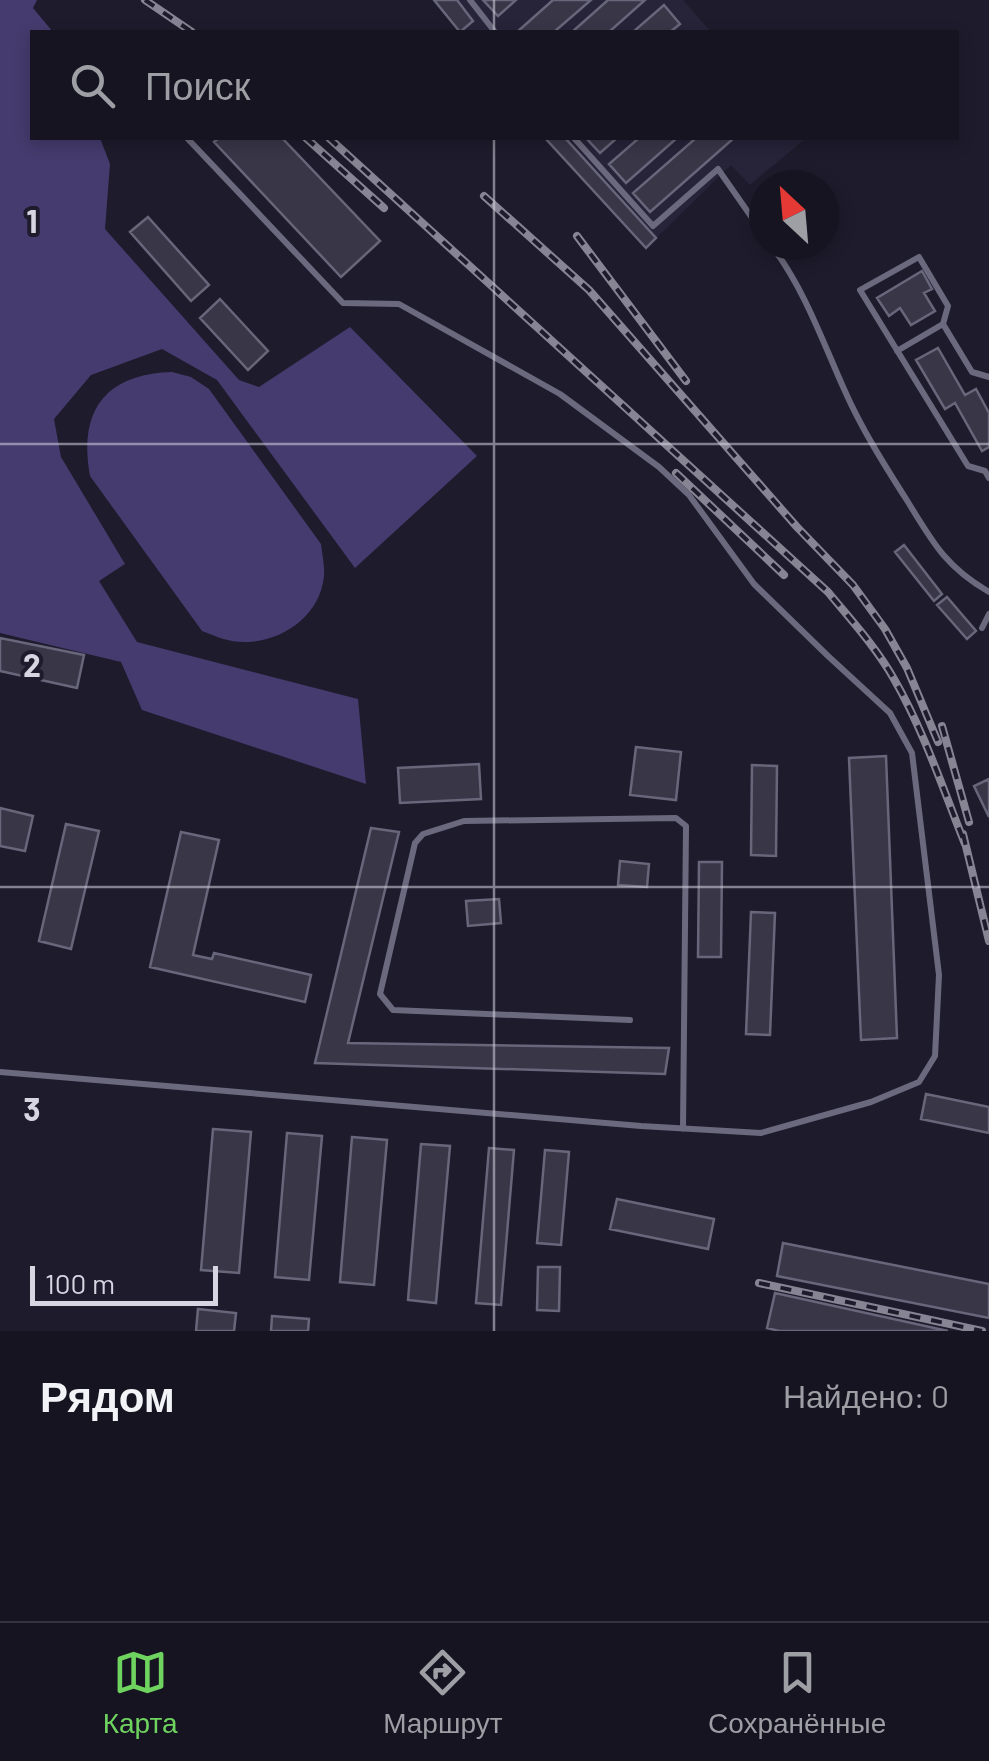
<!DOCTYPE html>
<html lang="ru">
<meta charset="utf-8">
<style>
:root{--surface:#161421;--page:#1f1d2a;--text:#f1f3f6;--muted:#9e9ea5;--line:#35333f;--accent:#6fd35f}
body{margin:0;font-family:Barlow,sans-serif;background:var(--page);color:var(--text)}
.compass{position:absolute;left:749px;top:170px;width:90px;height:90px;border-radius:50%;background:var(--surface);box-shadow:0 5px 15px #0003;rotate:334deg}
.scale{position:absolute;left:30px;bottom:25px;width:188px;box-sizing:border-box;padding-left:10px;border:5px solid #d7d5e1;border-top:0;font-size:28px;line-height:35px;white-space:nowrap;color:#d7d5e1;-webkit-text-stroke:8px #1e1b2c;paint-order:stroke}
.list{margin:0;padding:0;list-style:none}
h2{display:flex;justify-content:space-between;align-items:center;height:130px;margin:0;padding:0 40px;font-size:42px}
h2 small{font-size:32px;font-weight:400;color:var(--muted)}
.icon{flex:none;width:55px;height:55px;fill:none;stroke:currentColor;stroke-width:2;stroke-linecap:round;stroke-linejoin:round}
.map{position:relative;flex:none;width:989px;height:1331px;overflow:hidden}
.search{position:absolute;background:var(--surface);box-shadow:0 5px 15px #0003;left:30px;right:30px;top:30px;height:110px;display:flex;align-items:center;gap:25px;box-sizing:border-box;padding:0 35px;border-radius:0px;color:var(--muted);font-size:38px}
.sheet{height:290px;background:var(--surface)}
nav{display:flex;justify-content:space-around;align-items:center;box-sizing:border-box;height:140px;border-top:2px solid var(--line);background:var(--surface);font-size:28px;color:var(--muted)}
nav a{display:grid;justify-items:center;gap:5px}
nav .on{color:var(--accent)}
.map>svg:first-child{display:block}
</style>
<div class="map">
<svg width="989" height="1331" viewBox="0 0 989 1331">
<rect width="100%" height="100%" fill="#1e1b2c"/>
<path fill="#272339" d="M434 0H683L711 32H460Z
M545 138H806L750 185 731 165 646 248Z"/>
<path fill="#453b6e" d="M0 0H37L33 8 53 32H32V138H100L110 164 105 229 239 380 259 387 350 327 477 456 355 568 217 380 162 349 91 375 54 419 61 457 125 564 99 581 137 642 358 699 366 784 142 710 121 662 0 633Z
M172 372 191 377 209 389 321 544C322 554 325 566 324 576 320 615 285 640 248 642 231 643 217 637 202 631L90 476C78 411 105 374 172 372Z"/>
<path fill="#393648" stroke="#68667a" stroke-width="2.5" d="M434 0H457L473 21 460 32Z
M483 0H516L498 16Z
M553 0H591L554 32H517Z
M608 0H645L609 32H572Z
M664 5 680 24 670 32H633Z
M219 138H282L380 241 341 277 214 142Z
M545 138H565L656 238 646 248Z
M586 138H617L600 153Z
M639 138H677L626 183 609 164Z
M696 138H734L650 212 633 193Z
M148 217 209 285 191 301 130 232Z
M922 271 932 289 924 293 935 311 911 325 900 308 889 316 877 298Z
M220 299 268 351 248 370 200 318Z
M938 348 965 395 976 389 989 413V447L982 451 955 403 945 409 916 360Z
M904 545 942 594 934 601 895 552Z
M947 597 976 631 967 639 937 605Z
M0 638 84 655 77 688 0 671Z
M636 747 681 752 676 800 630 795Z
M886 756 897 1038 861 1040 849 758Z
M479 764 481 799 400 803 398 768Z
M752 765 777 766 776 856 751 855Z
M989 779V817L974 786Z
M0 808 33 816 25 851 0 846Z
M66 824 99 831 71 949 39 941Z
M371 828 399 832 348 1043 669 1048 665 1074 315 1063Z
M181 832 219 840 193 955 212 959 214 953 311 975 305 1002 150 967Z
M620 861 649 864 647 887 618 885Z
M699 862H722L721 957H698Z
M499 899 501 923 468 926 466 901Z
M751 912 775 913 770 1035 746 1034Z
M926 1094 989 1107V1133L921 1119Z
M213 1129 251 1132 239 1273 201 1270Z
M287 1133 322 1136 309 1280 275 1277Z
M352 1137 387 1140 374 1285 340 1282Z
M421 1144 450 1146 436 1303 408 1300Z
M489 1148 514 1150 501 1305 476 1303Z
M545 1150 569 1152 561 1245 537 1243Z
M617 1199 714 1219 708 1249 610 1229Z
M783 1243 989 1284V1318L777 1276Z
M538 1267H560L559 1311 537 1310Z
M775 1293 948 1331H779L767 1328Z
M198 1309 236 1313 234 1331H196Z
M272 1316 309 1319 308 1331H271Z"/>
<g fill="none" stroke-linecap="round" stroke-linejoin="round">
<path stroke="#6b697d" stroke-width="6" d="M470 0 495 32
M574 138 653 226 718 169 764 235
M771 245C804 288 822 340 844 389 861 428 885 466 908 502 933 543 946 567 989 592
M897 351 943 324
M989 377 972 372 943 324 948 306 919 257 860 290 968 466 985 471 989 478
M982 628 989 614
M630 1020 393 1010 380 994 415 843 423 834 464 821 676 818 686 826 683 1129
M0 1072 641 1126 761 1133 871 1102 919 1082 935 1056 939 975 912 753 890 713 828 656 754 584 689 495 659 467 560 394 399 304 343 303 187 138"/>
<defs>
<path id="rail" d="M145 0 192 32
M306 138 384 208
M329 138 828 592C851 620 876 647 894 679 924 731 943 789 965 844
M484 196 589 290 797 527 853 585 885 629 907 668 938 742
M577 236 686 381
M676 473 784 575
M942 726 969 822
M963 834 989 941
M759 1283 982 1331"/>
</defs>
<use href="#rail" stroke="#878593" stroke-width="8"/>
<use href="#rail" stroke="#1e1b2c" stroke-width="4" stroke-dasharray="11" stroke-linecap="butt"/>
</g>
<path fill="none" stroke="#d7d5e1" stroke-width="2.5" stroke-opacity="0.55" d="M494 0V32M494 138V1331M0 444H989M0 887H989"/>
<g font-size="32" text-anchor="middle" font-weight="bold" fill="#d7d5e1" stroke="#1e1b2c" stroke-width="8" stroke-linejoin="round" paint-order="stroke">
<text x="32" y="233">1</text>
<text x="32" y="677">2</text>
<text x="32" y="1121">3</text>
</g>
</svg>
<svg class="compass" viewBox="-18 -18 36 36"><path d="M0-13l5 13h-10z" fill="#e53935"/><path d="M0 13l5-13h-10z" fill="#9e9ea5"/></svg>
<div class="scale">100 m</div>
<div class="search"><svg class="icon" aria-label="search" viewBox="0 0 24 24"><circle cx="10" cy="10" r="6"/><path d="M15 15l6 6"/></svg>Поиск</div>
</div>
<section class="sheet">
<h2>Рядом<small>Найдено: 0</small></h2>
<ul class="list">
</ul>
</section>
<nav>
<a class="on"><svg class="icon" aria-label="map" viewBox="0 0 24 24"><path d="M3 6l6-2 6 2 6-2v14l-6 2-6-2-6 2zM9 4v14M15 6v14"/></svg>Карта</a>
<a><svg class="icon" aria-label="directions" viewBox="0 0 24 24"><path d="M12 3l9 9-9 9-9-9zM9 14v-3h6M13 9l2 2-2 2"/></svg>Маршрут</a>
<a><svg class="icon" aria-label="saved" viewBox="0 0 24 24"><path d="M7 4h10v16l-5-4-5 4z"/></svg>Сохранённые</a>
</nav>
